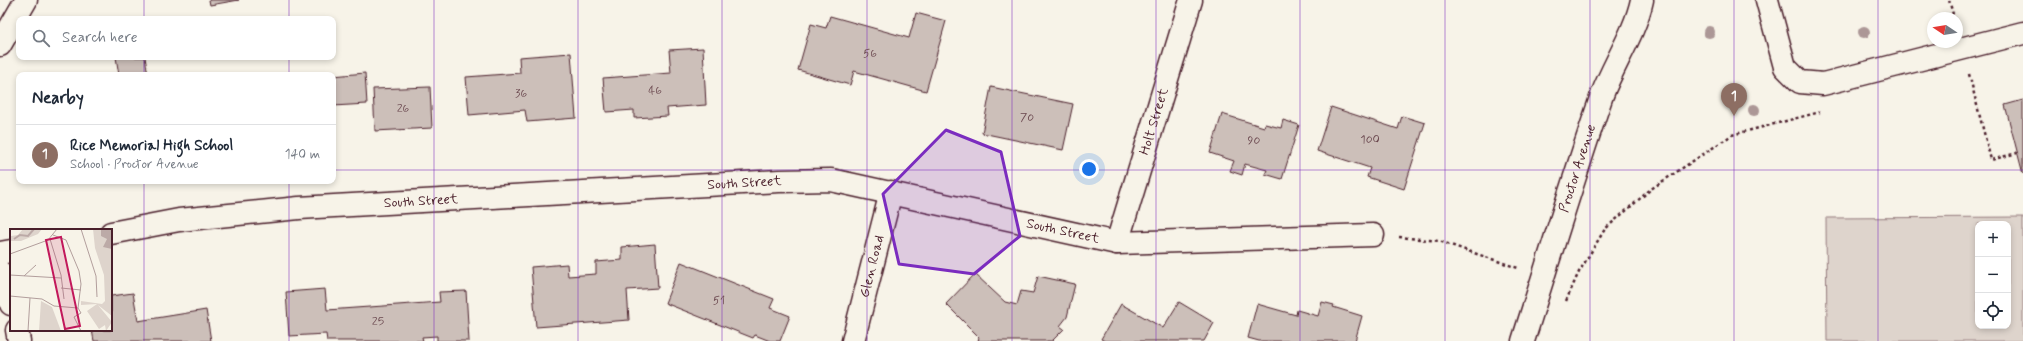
<!DOCTYPE html>
<meta charset="utf-8">
<style>
:root{--surface:#fff;--page:#f6f6f7;--text:#1f2937;--muted:#747a83;--line:#e0e1e3;--accent:#db2777}
body{margin:0;font-family:Mynerve,sans-serif;background:var(--page);color:var(--text)}
.controls{position:absolute;right:12px;bottom:12px;display:grid;overflow:hidden;border-radius:8px;box-shadow:0 2px 6px #0003}
.controls button{width:36px;height:36px;display:grid;place-items:center;padding:0;border:0;border-bottom:1px solid var(--line);background:var(--surface);color:var(--text);font:20px sans-serif}
.compass{position:absolute;left:1927px;top:12px;width:36px;height:36px;border-radius:50%;background:var(--surface);box-shadow:0 2px 6px #0003;rotate:282deg}
.you{position:absolute;left:1089px;top:169px;width:14px;height:14px;margin:-10px;border:3px solid #fff;border-radius:50%;background:#1a73e8;box-shadow:0 0 0 6px #1a73e833}
.badge{display:grid;place-items:center;width:26px;height:26px;border-radius:50%;background:var(--accent);color:#fff;font-size:13px;font-weight:700}
.pin{position:absolute;translate:-50% -33px;filter:drop-shadow(0 1px 2px #0008)}
.pin::after{content:'';position:absolute;top:21px;width:14px;height:12px;background:inherit;clip-path:polygon(0 0,100% 0,50% 100%)}
.list{margin:0;padding:0;list-style:none}
h2{display:flex;justify-content:space-between;align-items:center;height:52px;margin:0;padding:0 16px;font-size:17px}
h2 small{font-size:13px;font-weight:400;color:var(--muted)}
.list li{display:grid;grid-template-columns:26px 1fr auto;gap:12px;align-items:center;box-sizing:border-box;height:60px;padding:0 16px;border-top:1px solid var(--line)}
.list b{display:block;font-size:15px;white-space:nowrap}
.list p{margin:0;font-size:13px;white-space:nowrap;color:var(--muted)}
.list em{font-size:13px;font-style:normal;color:var(--muted)}
.icon{flex:none;width:22px;height:22px;fill:none;stroke:currentColor;stroke-width:2;stroke-linecap:round;stroke-linejoin:round}
.map{position:relative;flex:none;width:2023px;height:341px;overflow:hidden}
.search{position:absolute;background:var(--surface);box-shadow:0 2px 6px #0003;left:16px;top:16px;width:320px;height:44px;display:flex;align-items:center;gap:10px;box-sizing:border-box;padding:0 14px;border-radius:8px;color:var(--muted);font-size:15px}
.panel{position:absolute;background:var(--surface);box-shadow:0 2px 6px #0003;left:16px;top:72px;width:320px;height:112px;border-radius:8px}
.map>svg:first-child{display:block}
</style>
<div class="map">
<svg width="2023" height="341" viewBox="0 0 2023 341">
<rect width="100%" height="100%" fill="#f7f3e8"/>
<filter id="ink" filterUnits="userSpaceOnUse"><feTurbulence type="fractalNoise" baseFrequency=".025" numOctaves="2"/><feDisplacementMap in="SourceGraphic" scale="8" xChannelSelector="R" yChannelSelector="G"/><feConvolveMatrix kernelMatrix="1 2 1 2 8 2 1 2 1" color-interpolation-filters="sRGB"/></filter>
<g filter="url(#ink)">
<path fill="#ded4cc" stroke="#947a7c" fill-rule="evenodd" d="M2023 217V341H1827L1826 218ZM1978 224H2008V326H1978Z"/>
<path fill="#ccbfb9" stroke="#4a1f2b" d="M209 0H239L210 5Z
M916 13 946 21 926 91 854 71 850 85 798 70 811 24 826 28 830 16 909 38Z
M703 48 706 105 667 108 668 116 634 118V110L606 112 603 78 671 73 669 50Z
M571 53 576 118 527 122 525 110 469 115 466 77 520 73 519 57Z
M116 57H145L148 75H119Z
M365 73 367 104 333 106V76Z
M430 87 432 128 375 131 373 89Z
M991 87 1073 104 1063 150 982 133Z
M2023 100V174L2005 105Z
M1331 107 1398 129 1402 116 1425 123 1404 189 1367 177 1370 168 1317 151Z
M1222 114 1264 127 1265 124 1281 128 1283 120 1299 125 1282 179 1265 174 1267 170 1245 164 1242 175 1230 171 1234 161 1210 153Z
M655 244 658 288 627 290 629 320 536 327 531 267 567 264 568 276 596 274V262L622 260V247Z
M681 262 774 299 770 308 790 316 780 341H770L755 335 753 338 665 303Z
M975 274 1005 302 1017 305 1021 291 1033 293 1038 276 1075 284 1067 317 1060 326 1064 329 1052 341H978L979 337 946 304Z
M325 289 327 310 440 302 439 292 466 291 469 341H437V336L422 337 423 341H327L326 334 289 336 286 292Z
M133 293 138 321 206 310 211 341H94L92 330H111V296Z
M1179 302 1214 323 1204 341H1105L1101 339 1121 304 1163 328Z
M1322 302 1334 305 1333 307 1362 316 1355 341H1259L1248 338 1257 304 1296 315 1297 310 1318 316Z"/>
<g fill="none" stroke-linecap="round" stroke-linejoin="round">
<defs>
<g id="minor">
<path d="M1767 0 1785 67 1800 82 1823 84 2023 33"/>
<path d="M0 45 26 0"/>
<path id="s1" d="M111 233 179 220 299 208 779 181 831 180 1117 243 1373 235"/>
<path id="s2" d="M1117 243 1191 0"/>
<path d="M0 253 11 251"/>
<path d="M0 272 11 304"/>
<path d="M17 330 19 341"/>
<path id="s3" d="M853 341 891 192"/>
<path id="s4" d="M1523 341C1549 259 1574 176 1602 95 1614 63 1635 33 1642 0"/>
</g>
</defs>
<use href="#minor" stroke="#4a1f2b" stroke-width="25"/>
<path stroke="#4a1f2b" stroke-width="2.5" stroke-dasharray="3 3" stroke-linecap="butt" d="M1949 0 1954 18
M1969 74 1991 160 2017 153
M1399 237 1439 241 1518 268
M1566 301 1579 272 1605 229 1651 189 1732 135 1820 112"/>
<use href="#minor" stroke="#f7f3e8" stroke-width="22"/>
</g>
<g fill="#ac9796">
<circle cx="1709" cy="32" r="6"/>
<circle cx="1864" cy="32" r="6"/>
<circle cx="1754" cy="110" r="6"/>
</g>
</g>
<path fill="#7b2cbf" fill-opacity="0.2" stroke="#7b2cbf" stroke-width="3" stroke-linejoin="round" d="M946 130 1001 152 1020 236 974 274 899 264 883 194Z"/>
<path fill="none" stroke="#7b2cbf" stroke-width="1" stroke-opacity="0.55" d="M144 0V19M289 0V19M434 0V341M578 0V341M722 0V341M867 0V341M1012 0V341M1156 0V341M1300 0V341M1445 0V341M1590 0V341M1734 0V341M1878 0V341M144 57V75M289 57V75M0 170H19M333 170H2023M144 181V341M289 181V341"/>
<g text-anchor="middle" dominant-baseline="central" stroke-width="3" stroke-linejoin="round" paint-order="stroke">
<g font-size="12" fill="#6a474e">
<text x="870" y="54">56</text>
<text x="655" y="91">46</text>
<text x="521" y="94">36</text>
<text x="403" y="109">26</text>
<text x="1027" y="118">70</text>
<text x="1370" y="140">100</text>
<text x="1254" y="141">90</text>
<text x="719" y="301">51</text>
<text x="378" y="322">25</text>
</g>
<g font-size="14" fill="#4a1f2b" stroke="#f7f3e8">
<text stroke="none"><textPath href="#s2" startOffset="127">Holt Street</textPath></text>
<text stroke="none"><textPath href="#s4" startOffset="181">Proctor Avenue</textPath></text>
<text stroke="none"><textPath href="#s1" startOffset="636">South Street</textPath></text>
<text stroke="none"><textPath href="#s1" startOffset="312">South Street</textPath></text>
<text stroke="none"><textPath href="#s1" startOffset="960">South Street</textPath></text>
<text stroke="none"><textPath href="#s3" startOffset="77">Glen Road</textPath></text>
</g>
</g>
<g transform="translate(10 229)">
<rect width="102" height="102" fill="#f7f3e8"/>
<path d="M13 0H32L28 5 11 12H0L1 7 8 6ZM83 0H102V87L88 76 102 93 96 102 95 96 89 100 77 82 87 75 71 76V72L92 75 95 72 94 46 85 19ZM31 72 42 78 51 102H29Z" fill="#ded4cc"/>
<path d="M91 0H102V20L93 18 97 10 91 7Z" fill="#bcaaa7"/>
<path fill="none" stroke="#bcaaa7" stroke-width="2" d="M4 10 10 6 18 7 24 0"/>
<path fill="none" stroke="#b29e9c" stroke-width="1" d="M71 0 86 47 87 68M43 6 56 11 69 42 71 55 68 79M40 10 51 46 54 70M0 25 38 11 47 0M0 46 51 49M14 47 26 36M51 59 71 61M0 67 32 70 44 77 68 79M68 79 71 84 64 88 71 102M18 102 20 69"/>
<path fill="#c2185b" fill-opacity="0.15" stroke="#c2185b" stroke-width="2" d="M51 8 70 97 55 100 36 11Z"/>
<rect width="102" height="102" fill="none" stroke="#4a1f2b" stroke-width="2"/>
</g>
</svg>
<div class="controls">
<button>+</button>
<button>−</button>
<button><svg class="icon" aria-label="locate" viewBox="0 0 24 24"><circle cx="12" cy="12" r="6"/><path d="M12 2v4M12 18v4M2 12h4M18 12h4"/></svg></button>
</div>
<svg class="compass" viewBox="-18 -18 36 36"><path d="M0-13l5 13h-10z" fill="#e53935"/><path d="M0 13l5-13h-10z" fill="#747a83"/></svg>
<div class="you"></div>
<div class="pin badge" style="left:1734px;top:116px;background:#8d6e63">1</div>
<div class="search"><svg class="icon" aria-label="search" viewBox="0 0 24 24"><circle cx="10" cy="10" r="6"/><path d="M15 15l6 6"/></svg>Search here</div>
<section class="panel">
<h2>Nearby<small></small></h2>
<ul class="list">
<li><span class="badge" style="background:#8d6e63">1</span><div><b>Rice Memorial High School</b><p>School · Proctor Avenue</p></div><em>140 m</em></li>
</ul>
</section>
</div>
